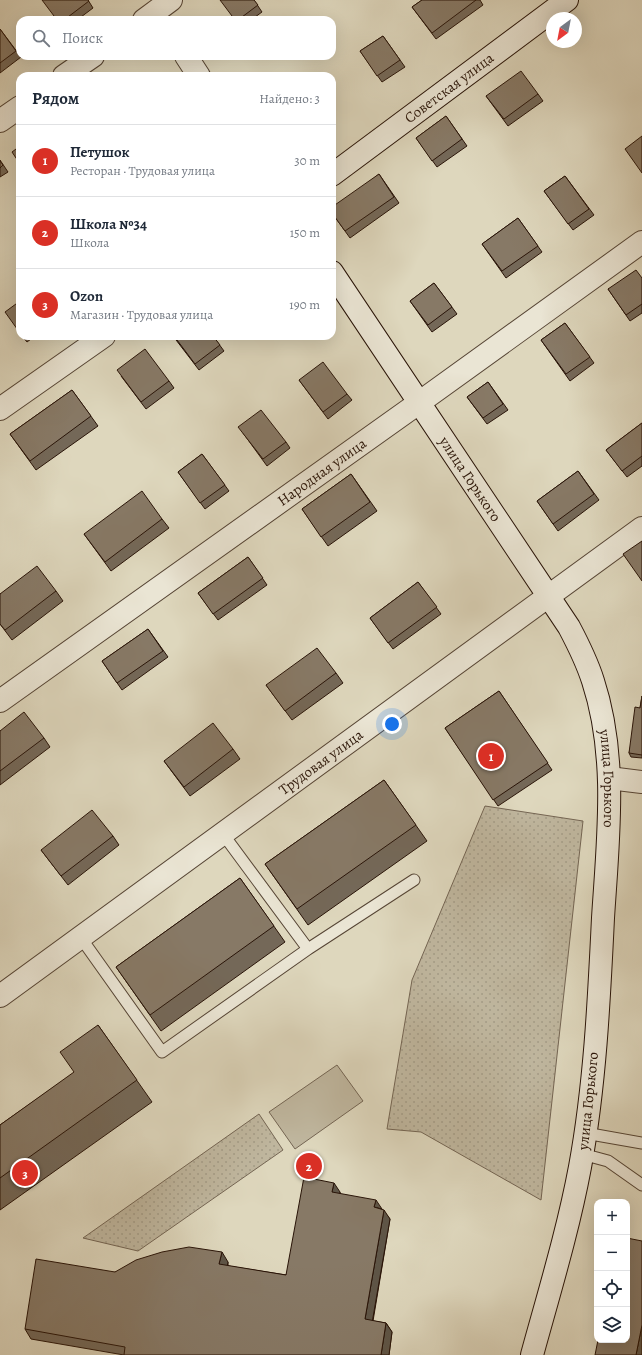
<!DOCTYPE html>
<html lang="ru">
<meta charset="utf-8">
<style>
:root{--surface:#fff;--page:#f2f2f3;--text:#1f2937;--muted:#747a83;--line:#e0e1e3;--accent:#d93025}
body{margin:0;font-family:Alegreya,serif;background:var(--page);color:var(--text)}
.controls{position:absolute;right:12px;bottom:12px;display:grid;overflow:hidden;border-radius:8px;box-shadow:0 4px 16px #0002}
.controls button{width:36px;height:36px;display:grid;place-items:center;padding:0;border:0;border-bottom:1px solid var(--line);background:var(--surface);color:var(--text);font:20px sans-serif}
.compass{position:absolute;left:546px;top:12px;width:36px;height:36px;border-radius:50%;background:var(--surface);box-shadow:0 4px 16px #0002;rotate:212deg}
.you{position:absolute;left:392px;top:724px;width:14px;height:14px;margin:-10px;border:3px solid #fff;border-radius:50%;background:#1a73e8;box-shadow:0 0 0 6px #1a73e833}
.badge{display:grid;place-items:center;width:26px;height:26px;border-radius:50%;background:var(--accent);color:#fff;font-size:13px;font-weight:700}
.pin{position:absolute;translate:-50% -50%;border:2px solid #fff;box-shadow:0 1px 4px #0006}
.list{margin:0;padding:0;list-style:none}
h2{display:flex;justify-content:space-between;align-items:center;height:52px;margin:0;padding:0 16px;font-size:17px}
h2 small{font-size:13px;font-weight:400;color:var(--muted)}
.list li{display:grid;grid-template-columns:26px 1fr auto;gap:12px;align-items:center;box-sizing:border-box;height:72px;padding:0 16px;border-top:1px solid var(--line)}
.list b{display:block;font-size:15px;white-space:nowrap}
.list p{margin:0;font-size:13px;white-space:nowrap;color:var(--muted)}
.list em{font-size:13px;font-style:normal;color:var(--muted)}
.icon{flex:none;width:22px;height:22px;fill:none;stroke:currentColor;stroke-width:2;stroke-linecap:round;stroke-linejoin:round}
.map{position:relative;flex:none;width:642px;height:1355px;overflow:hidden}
.search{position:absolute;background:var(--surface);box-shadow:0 4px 16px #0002;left:16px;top:16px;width:320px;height:44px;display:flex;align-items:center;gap:10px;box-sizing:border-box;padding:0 14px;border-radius:12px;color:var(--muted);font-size:15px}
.panel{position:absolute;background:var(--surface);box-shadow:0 4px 16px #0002;left:16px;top:72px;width:320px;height:268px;border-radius:12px}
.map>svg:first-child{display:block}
</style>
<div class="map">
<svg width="642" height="1355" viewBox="0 0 642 1355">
<defs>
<pattern id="grass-dots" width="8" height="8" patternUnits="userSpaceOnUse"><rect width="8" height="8" fill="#bfb69e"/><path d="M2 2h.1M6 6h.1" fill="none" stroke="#a49c87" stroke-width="1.8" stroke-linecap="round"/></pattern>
</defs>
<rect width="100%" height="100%" fill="#ded7bd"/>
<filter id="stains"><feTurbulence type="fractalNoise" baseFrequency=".005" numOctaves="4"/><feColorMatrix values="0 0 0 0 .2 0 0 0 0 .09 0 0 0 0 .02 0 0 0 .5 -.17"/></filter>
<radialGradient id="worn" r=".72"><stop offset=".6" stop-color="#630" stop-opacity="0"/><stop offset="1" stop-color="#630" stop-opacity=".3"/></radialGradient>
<path fill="url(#grass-dots)" stroke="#746553" d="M485 806 583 821 541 1200 421 1132 387 1129 412 980Z
M259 1114 283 1150 138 1251 83 1238Z"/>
<path fill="#bfb69e" stroke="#746553" d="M337 1065 363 1101 295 1149 269 1112Z"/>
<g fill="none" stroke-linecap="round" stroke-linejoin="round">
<defs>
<path id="lane" d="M81 938 162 1052 308 949 223 834
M308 949 414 880
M585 1133 642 1143
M582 1154 608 1161 642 1185"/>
<g id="street">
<path d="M144 20 171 0"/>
<path d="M186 56 199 76"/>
<path d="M64 76 93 56"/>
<path d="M0 121 20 107"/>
<path d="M0 409 104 336"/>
<path id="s1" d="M0 701 420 402 642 242"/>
<path d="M609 778 642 782"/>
<path id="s2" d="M0 996 642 528"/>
</g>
<g id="secondary">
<path id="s3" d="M332 175 567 0"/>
<path id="s4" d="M332 272 569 627C578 644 587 662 593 681 618 757 608 839 603 918 599 1001 595 1085 580 1167 568 1231 549 1293 532 1355"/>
</g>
</defs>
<use href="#lane" stroke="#564535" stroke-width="13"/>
<use href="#street" stroke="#564535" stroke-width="24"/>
<use href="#secondary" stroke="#291408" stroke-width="24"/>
<use href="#lane" stroke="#eae5d4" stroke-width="11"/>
<use href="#street" stroke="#eae5d4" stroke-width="22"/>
<use href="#secondary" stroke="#eae5d4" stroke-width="22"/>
</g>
<path fill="#746858" stroke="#291408" d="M88 0 93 8 77 20H56Z
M254 0 262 12 251 20H235Z
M422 0H480L483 5 436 39 412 7Z
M0 29 21 57 0 73Z
M383 36 405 67 382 82 360 51Z
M538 94 543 101 508 126 486 96Z
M446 116 467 146 437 167 416 138Z
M0 160 8 172 0 177Z
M379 174 399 203 350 238 332 213Z
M565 176 594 215 573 230 544 191Z
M518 218 542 252 506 278 482 244Z
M642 278V313L630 321 608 289Z
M434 283 457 314 432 332 410 301Z
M565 323 594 363 570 381 541 340Z
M22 336H35L27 342Z
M173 336H213L224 351 199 370Z
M121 376 169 381 174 388 146 409Z
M299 380 347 394 352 400 328 419Z
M488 382 508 410 487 424 467 397Z
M72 390 98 426 36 470 10 434Z
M642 423V466L627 477 606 450Z
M243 433 286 442 290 448 267 466Z
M202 454 229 491 205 509 178 472Z
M578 471 599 500 558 531 537 501Z
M351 474 377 511 328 546 302 509Z
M162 519 169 528 111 571 84 534Z
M248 557 267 585 218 620 198 593Z
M418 582 441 614 393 649 370 618Z
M56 591 63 601 12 640 0 624V594Z
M148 629 168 657 122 690 102 661Z
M336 673 343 683 292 720 266 685Z
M499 691 552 770 498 806 445 728Z
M642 696V758L631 757 629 753 640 708Z
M0 731 44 738 50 747 0 785Z
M233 749 240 759 190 796 164 761Z
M384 780 427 841 308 925 265 864Z
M113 836 119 845 68 885 41 850Z
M240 878 285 942 161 1031 116 967Z
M98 1025 152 1102 0 1210V1125L74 1073Z
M340 1192V1194L382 1209 390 1219 373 1321 386 1323 392 1332 389 1355H124L31 1339 25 1329 115 1272 228 1262V1266L286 1275Z"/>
<path fill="#5e5547" stroke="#291408" d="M334 1183 340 1192 338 1202 332 1192Z
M376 1200 382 1209 374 1207Z
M384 1210 390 1219 371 1329 365 1319Z
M222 1252 228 1262 226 1274 219 1264Z
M386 1323 392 1332 389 1355H381Z
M642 1325V1355H636Z"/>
<path fill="#877966" stroke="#291408" d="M42 0H88L89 1 64 20H57Z
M220 0H254L258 5 238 20H235Z
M422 0H476L432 33 412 7Z
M0 29 16 51 0 63Z
M383 36 400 60 377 76 360 51Z
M521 71 538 94 504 119 486 96Z
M124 73 126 76H120Z
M446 116 462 139 432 161 416 138Z
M642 136V173L625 149Z
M20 146V164L12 152Z
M0 161 3 165 0 168Z
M379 174 394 197 345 231 332 213V207Z
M565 176 589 209 568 224 544 191Z
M518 218 538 246 502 271 482 244Z
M636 270 642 278V304L626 315 608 289Z
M434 283 452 307 428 325 410 301Z
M20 301V333L5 312Z
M565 323 590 357 566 374 541 340Z
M174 336H213L220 345 195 364Z
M145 349 169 381 141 402 117 370Z
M323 362 347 394 323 412 299 380Z
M488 382 503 404 483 418 467 397Z
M72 390 91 416 30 461 10 434Z
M261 410 286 442 263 459 238 427Z
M642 423V456L622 471 606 450Z
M202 454 225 485 200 503 178 472Z
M578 471 594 494 553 524 537 501Z
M351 474 370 502 321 537 302 509Z
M142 491 162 519 105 562 84 534Z
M642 541V581L623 554Z
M248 557 263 578 213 614 198 593Z
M37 566 56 591 5 630 0 624V594Z
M418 582 437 607 388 643 370 618Z
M148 629 163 651 117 683 102 661Z
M317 648 336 673 285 711 266 685Z
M499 691 548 763 493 800 445 728Z
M642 696V755L629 753 635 707 640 708Z
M24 712 44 738 0 771V731Z
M213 723 233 749 184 787 164 761Z
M384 780 416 825 297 909 265 864Z
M92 810 113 836 61 876 41 850Z
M240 878 274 926 150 1015 116 967Z
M98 1025 137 1080 0 1178V1125L74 1072 60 1052Z
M304 1177 334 1183 332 1192 376 1200 374 1207 384 1210 365 1319 386 1323 381 1355H124L125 1347 25 1329 36 1259 115 1272 136 1260 162 1252 189 1247 222 1252 219 1264 286 1275Z
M627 1238 642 1241V1325L636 1355H595L598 1340H627Z"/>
<g text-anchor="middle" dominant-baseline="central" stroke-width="3.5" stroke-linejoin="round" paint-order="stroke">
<g font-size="15" fill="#291408" stroke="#eae5d4">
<text stroke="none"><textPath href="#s3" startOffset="146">Советская улица</textPath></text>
<text stroke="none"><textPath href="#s1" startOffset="395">Народная улица</textPath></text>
<text stroke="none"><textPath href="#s4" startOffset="249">улица Горького</textPath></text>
<text stroke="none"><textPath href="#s2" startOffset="397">Трудовая улица</textPath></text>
<text stroke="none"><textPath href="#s4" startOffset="585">улица Горького</textPath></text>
<text transform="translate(588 1101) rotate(-84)">улица Горького</text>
</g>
</g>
<rect width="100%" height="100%" filter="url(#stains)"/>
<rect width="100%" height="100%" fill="url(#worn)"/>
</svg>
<div class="controls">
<button>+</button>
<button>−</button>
<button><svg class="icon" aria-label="locate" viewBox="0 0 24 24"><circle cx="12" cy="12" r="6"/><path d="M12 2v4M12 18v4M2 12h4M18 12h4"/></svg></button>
<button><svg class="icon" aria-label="layers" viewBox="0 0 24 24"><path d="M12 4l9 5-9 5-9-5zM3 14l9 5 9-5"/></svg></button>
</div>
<svg class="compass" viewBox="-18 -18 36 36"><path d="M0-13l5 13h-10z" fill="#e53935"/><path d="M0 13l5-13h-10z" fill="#747a83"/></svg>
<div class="you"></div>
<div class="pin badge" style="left:491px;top:756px">1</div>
<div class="pin badge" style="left:309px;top:1166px">2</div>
<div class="pin badge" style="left:25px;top:1173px">3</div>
<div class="search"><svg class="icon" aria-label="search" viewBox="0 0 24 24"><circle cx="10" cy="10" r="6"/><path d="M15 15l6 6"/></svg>Поиск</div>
<section class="panel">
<h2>Рядом<small>Найдено: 3</small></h2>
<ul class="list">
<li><span class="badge">1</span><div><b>Петушок</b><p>Ресторан · Трудовая улица</p></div><em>30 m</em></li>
<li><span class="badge">2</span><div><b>Школа №34</b><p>Школа</p></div><em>150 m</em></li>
<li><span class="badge">3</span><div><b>Ozon</b><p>Магазин · Трудовая улица</p></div><em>190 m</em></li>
</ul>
</section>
</div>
